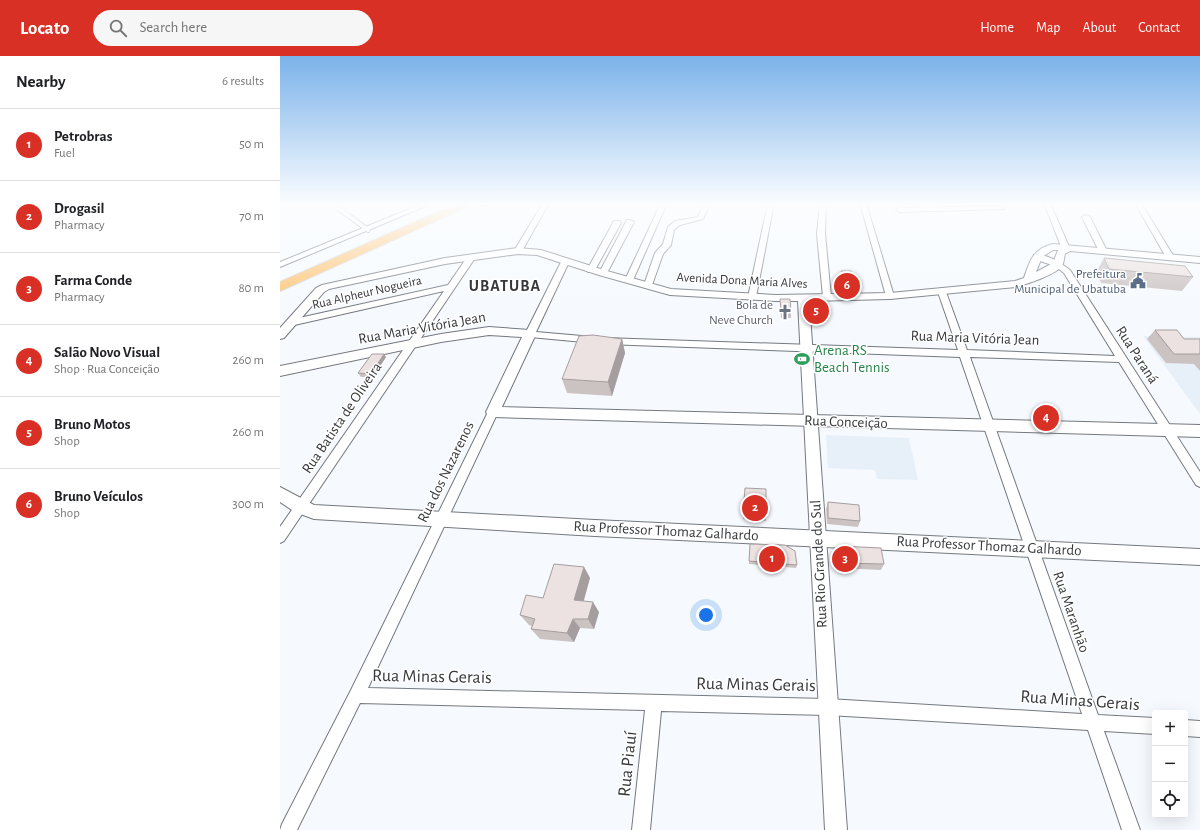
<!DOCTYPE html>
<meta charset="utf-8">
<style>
:root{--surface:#fff;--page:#f6f6f6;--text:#202124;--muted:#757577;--line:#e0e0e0;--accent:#d93025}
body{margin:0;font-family:"Alegreya Sans",sans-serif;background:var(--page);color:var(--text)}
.controls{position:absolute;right:12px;bottom:12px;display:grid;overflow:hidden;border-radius:4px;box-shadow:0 4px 16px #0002}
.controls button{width:36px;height:36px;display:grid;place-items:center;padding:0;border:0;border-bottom:1px solid var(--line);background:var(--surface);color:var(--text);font:20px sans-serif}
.you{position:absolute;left:426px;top:559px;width:14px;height:14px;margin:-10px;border:3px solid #fff;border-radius:50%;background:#1a73e8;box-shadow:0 0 0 6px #1a73e833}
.badge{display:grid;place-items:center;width:26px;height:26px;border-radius:50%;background:var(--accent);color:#fff;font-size:13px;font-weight:700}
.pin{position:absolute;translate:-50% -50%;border:2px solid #fff;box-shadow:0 1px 4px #0006}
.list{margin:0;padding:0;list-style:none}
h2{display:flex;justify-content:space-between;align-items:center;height:52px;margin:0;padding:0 16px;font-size:17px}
h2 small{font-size:13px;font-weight:400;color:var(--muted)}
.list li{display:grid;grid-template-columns:26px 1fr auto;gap:12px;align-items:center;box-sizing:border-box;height:72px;padding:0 16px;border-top:1px solid var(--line)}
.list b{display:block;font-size:15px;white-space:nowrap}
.list p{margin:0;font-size:13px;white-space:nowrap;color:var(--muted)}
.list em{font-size:13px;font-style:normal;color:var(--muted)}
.icon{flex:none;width:22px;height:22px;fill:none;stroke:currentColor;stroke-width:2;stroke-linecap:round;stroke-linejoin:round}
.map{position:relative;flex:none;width:920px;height:774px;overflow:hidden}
header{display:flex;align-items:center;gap:24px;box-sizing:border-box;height:56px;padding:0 20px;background:var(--accent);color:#fff}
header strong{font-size:19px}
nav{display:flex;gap:22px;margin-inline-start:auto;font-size:14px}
.search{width:280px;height:36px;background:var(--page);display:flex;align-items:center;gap:10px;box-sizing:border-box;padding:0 14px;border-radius:22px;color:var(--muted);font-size:15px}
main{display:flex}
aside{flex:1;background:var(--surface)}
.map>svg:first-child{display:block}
</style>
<header>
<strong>Locato</strong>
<div class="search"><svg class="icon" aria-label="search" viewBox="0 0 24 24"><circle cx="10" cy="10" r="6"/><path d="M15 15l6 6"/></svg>Search here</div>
<nav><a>Home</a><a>Map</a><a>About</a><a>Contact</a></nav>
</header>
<main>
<aside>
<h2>Nearby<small>6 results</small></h2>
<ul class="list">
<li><span class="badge">1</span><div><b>Petrobras</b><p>Fuel</p></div><em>50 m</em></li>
<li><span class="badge">2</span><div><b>Drogasil</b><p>Pharmacy</p></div><em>70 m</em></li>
<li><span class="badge">3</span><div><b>Farma Conde</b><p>Pharmacy</p></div><em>80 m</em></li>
<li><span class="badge">4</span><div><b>Salão Novo Visual</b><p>Shop · Rua Conceição</p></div><em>260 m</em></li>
<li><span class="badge">5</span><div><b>Bruno Motos</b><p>Shop</p></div><em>260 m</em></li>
<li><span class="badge">6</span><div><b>Bruno Veículos</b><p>Shop</p></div><em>300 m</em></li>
</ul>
</aside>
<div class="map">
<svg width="920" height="774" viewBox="0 0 920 774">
<rect width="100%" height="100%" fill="#f6fafe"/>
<path fill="#e7eff9" d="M863 280 920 281V358Z
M546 379 629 382 638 424 597 423 595 414 548 412Z"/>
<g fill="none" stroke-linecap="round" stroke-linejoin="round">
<defs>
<path id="service" d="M58 152 88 174"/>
<path id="minor" d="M144 147H153L0 211V206Z
M202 147H210L205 150 203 149Z
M263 147H269L242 195 241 197H235L234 195Z
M381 147H387L353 224 349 226H346L345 224Z
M424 147H430L423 163 400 169 394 174 391 189 383 198 372 229 368 231H365L364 229 375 197 383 188 388 171 395 165 418 161Z
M488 147H494L476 241 472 244 468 241Z
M540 147H546L545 178 551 241 547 244 543 241 537 178Z
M580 147H586L614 240 613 242 610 243 606 240Z
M764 147H770L790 193 789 195H783L782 193Z
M855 147H861L894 201 893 203H890L886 201Z
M722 150 725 152 724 153 619 156 616 154 619 152Z
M806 159 810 161 827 195 826 197H820L802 161Z
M347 164H350L354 166 327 217 323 219H320L319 217Z
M334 165H340L341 167 315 214 314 216H308L307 214Z
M754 199C766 197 781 207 790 214L920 416V431L916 429 839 306 690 301 818 659 875 662V678L824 675 860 774H842L808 674 548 659 381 655 370 774H352L365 654 80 647 17 774H0L2 768 71 634 208 356 209 353H217L218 356 88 632 548 643 802 658 680 301 325 288 250 281 245 278 281 206 285 204 289 206 256 276 325 282 678 294 658 236 662 233 666 236 687 294 835 300 784 217 775 210 754 203Z
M188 200H194L195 202 4 485 0 487V471L164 235 10 270 6 267 10 264 168 229Z
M905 664 920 665V681L905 680Z"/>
<path id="tertiary" d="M773 188 920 201V207L790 195 785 198C784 201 784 207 782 210 775 219 747 228 736 231L610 243 529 245 567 774H545L518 245H496L390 239 319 219 257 199 238 198 165 208 49 233 44 236 4 282 0 283V272L36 232 42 229 165 202 238 192 261 194 327 215 391 233 496 239 610 237 735 225 744 222C750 204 753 193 773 188ZM773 194H778L773 207 756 216 762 201Z"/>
<path id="secondary" d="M209 271 250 274 254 275 256 278 222 351 920 369V381L213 361 208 360 206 356 242 281 209 279 161 286 0 320V310L161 278Z
M0 431 34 449 315 464 920 493V509L315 480 34 463 15 456 0 446Z"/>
<path id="trunk" d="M178 147H193L191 149 0 235V226Z"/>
</defs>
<use href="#service" stroke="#74797f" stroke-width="5.5"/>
<use href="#minor" stroke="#74797f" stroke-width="2"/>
<use href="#tertiary" stroke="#74797f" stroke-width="2"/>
<use href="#secondary" stroke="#74797f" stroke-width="2"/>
<use href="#trunk" stroke="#d7d7d8" stroke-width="2"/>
<use href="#service" stroke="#fff" stroke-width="4"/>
<use href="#minor" fill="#fff" fill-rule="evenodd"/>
<use href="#tertiary" fill="#fff" fill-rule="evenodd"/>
<use href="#secondary" fill="#fff" fill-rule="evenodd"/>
<use href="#trunk" fill="#fec473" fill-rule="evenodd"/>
</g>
<path fill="#cbc2c2" d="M824 202 913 221 902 235 821 227 816 216Z
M561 215 575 226 574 233H562L559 222Z
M500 243 511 255V262H501L500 250Z
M875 274 904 283H920V315L914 308 886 307 867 283Z
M342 283 345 297 332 340 287 337 282 323Z
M106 301 93 321H81L78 317Z
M548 446 580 465 578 471 547 468 546 453Z
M463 457 486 458V465L463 463Z
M470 488 517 509 516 512 469 508Z
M559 490 604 508 601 514 558 512 557 496Z
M304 511 310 522 303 545 319 556 314 573 300 572 294 586 260 583 251 573 252 570 249 569 240 559Z"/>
<path fill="#a59e9e" d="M342 283 345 297 332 340 328 326Z
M104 298 106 301 93 321 91 318Z
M304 511 310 522 301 555 294 544Z
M313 546 319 556 314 573 308 563Z
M293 563 300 572 294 586 287 577Z"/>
<path fill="#ece2e1" stroke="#a59e9e" d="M824 202 905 210 913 221 829 213Z
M561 215H571L575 226H564Z
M500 243H510L511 255H501Z
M875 274H897L904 283H920V298H894Z
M313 279 342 283 328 326 282 323 299 280Z
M92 298H104L91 318 78 317Z
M465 432 486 433V458L463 457Z
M548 446 579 449 580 465 548 462Z
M470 488 505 489 515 495 517 509 469 505Z
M559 490 601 492 604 508 560 507Z
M274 508 304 511 294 544 313 546 308 563H293L287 577 251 573 255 563 240 559 246 539 263 542Z"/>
<linearGradient id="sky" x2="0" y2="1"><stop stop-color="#7ab2ea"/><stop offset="0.58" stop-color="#fbfdff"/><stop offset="1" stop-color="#fbfdff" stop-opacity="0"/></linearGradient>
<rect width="920" height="255" fill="url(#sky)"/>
<defs>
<symbol id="civic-bare" viewBox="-9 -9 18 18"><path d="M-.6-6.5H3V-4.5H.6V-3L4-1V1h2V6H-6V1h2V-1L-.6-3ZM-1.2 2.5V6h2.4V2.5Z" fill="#5c6f8a" stroke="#fff" stroke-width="2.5" paint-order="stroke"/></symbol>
<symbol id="church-bare" viewBox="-9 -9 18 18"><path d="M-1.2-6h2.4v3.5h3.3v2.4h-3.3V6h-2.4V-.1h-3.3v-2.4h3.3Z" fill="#6b7280" stroke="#fff" stroke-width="2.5" paint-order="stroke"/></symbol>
<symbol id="stadium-bare" viewBox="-9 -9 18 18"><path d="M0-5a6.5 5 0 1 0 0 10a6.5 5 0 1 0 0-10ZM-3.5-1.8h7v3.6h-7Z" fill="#2e9e5b" stroke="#fff" stroke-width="2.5" paint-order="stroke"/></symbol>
</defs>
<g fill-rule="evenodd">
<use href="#civic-bare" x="847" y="214" width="22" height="22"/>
<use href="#church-bare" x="494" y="245" width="22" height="22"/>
<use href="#stadium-bare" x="511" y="292" width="22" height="22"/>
</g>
<g text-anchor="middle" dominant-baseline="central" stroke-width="3" stroke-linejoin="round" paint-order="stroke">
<g font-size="13" fill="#4e5e75" stroke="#fff" text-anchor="end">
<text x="846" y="218">Prefeitura<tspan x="846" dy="15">Municipal de Ubatuba</tspan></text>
</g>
<g font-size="13" fill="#37393b" stroke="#fff">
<text transform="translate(462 225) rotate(3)">Avenida Dona Maria Alves</text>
<text transform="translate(87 237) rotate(-13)">Rua Alpheur Nogueira</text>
</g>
<g font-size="13" fill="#5b616d" stroke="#fff" text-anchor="end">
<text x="493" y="249">Bola de<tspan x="493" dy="15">Neve Church</tspan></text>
</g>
<g font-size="15" fill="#37393b" stroke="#fff">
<text transform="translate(142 272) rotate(-10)">Rua Maria Vitória Jean</text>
<text transform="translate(695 282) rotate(2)">Rua Maria Vitória Jean</text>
<text transform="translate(857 299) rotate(57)">Rua Paraná</text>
<text transform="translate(62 362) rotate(-56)">Rua Batista de Oliveira</text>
<text transform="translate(566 366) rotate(2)">Rua Conceição</text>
<text transform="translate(166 416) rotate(-64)">Rua dos Nazarenos</text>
<text transform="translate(386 475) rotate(3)">Rua Professor Thomaz Galhardo</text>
<text transform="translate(709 490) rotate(3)">Rua Professor Thomaz Galhardo</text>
<text transform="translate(539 508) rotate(-93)">Rua Rio Grande do Sul</text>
<text transform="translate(791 556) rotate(71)">Rua Maranhão</text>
</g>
<g font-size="15" fill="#27864d" stroke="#fff" text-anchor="start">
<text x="534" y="294">Arena RS<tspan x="534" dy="17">Beach Tennis</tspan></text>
</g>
<g font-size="16" font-weight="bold" letter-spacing="1" fill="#37393b" stroke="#fff">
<text x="225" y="230">UBATUBA</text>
</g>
<g font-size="18" fill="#37393b" stroke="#fff">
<text transform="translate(152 621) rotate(1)">Rua Minas Gerais</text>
<text transform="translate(476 629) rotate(1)">Rua Minas Gerais</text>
<text transform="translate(800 645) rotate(4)">Rua Minas Gerais</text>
<text transform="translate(348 708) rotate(-84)">Rua Piauí</text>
</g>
</g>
</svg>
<div class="controls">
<button>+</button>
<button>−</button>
<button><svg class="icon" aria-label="locate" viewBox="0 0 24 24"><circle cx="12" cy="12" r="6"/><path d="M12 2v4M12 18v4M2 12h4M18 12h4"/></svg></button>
</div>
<div class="you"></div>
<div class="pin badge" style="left:492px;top:503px">1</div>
<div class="pin badge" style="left:475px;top:452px">2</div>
<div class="pin badge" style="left:565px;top:503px">3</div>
<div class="pin badge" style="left:766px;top:362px">4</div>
<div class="pin badge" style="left:536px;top:255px">5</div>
<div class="pin badge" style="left:567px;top:230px">6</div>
</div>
</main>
